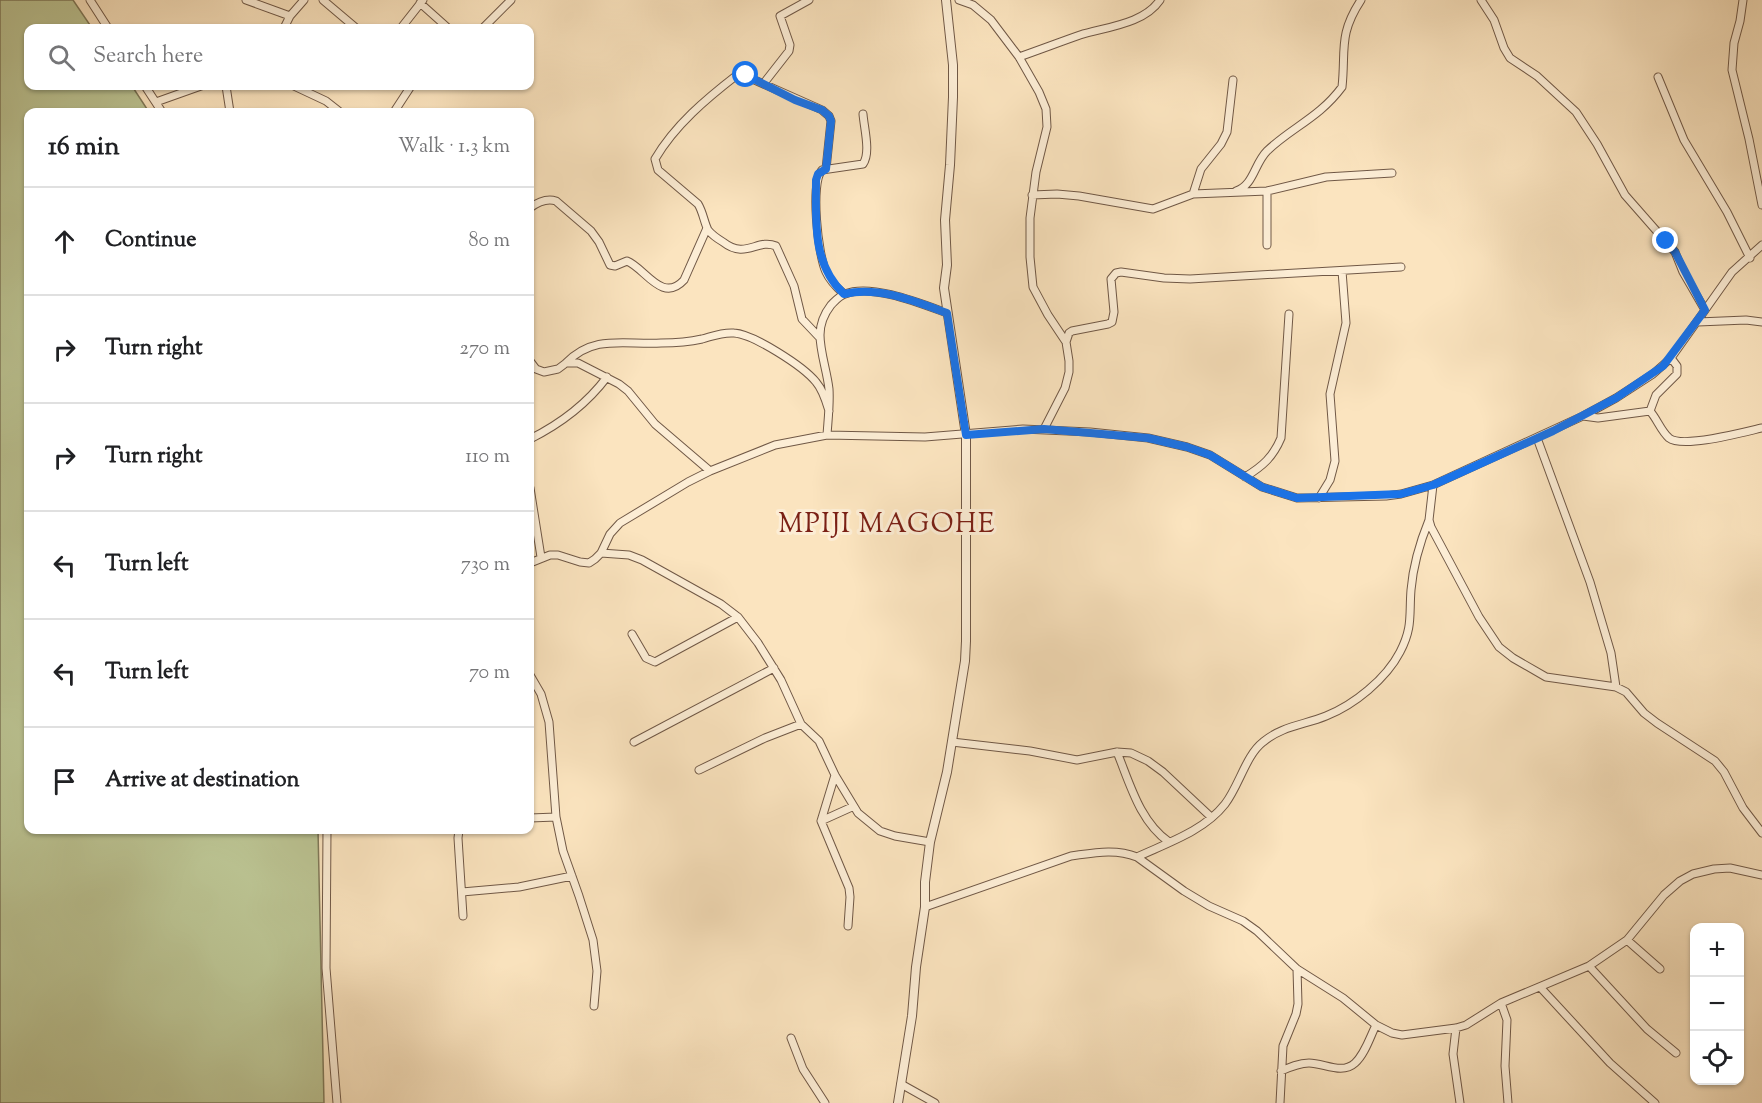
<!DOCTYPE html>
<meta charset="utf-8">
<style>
:root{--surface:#fff;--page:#f6f6f6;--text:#202124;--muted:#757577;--line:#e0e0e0}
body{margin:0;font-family:"Sorts Mill Goudy",serif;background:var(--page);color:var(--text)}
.controls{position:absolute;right:18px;bottom:18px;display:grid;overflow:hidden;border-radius:12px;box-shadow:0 2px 4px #0004}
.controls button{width:54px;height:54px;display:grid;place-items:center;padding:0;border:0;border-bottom:2px solid var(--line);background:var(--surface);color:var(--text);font:30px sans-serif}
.stop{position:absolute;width:18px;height:18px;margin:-14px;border:4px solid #1a73e8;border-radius:50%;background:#fff}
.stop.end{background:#1a73e8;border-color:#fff;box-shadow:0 2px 6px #0008}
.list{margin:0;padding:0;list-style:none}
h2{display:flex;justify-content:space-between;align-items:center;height:78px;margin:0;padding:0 24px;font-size:26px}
h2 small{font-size:20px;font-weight:400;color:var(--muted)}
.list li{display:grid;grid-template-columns:39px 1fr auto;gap:18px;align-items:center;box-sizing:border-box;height:108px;padding:0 24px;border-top:2px solid var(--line)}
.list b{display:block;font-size:22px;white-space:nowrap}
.list em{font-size:20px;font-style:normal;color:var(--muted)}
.icon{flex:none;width:33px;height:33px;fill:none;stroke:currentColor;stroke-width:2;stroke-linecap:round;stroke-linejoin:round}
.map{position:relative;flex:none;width:1762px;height:1103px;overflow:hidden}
.search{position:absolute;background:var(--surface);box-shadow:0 2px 4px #0004;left:24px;top:24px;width:510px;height:66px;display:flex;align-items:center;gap:15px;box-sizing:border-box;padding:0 21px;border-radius:12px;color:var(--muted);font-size:22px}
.panel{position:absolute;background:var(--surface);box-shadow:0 2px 4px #0004;left:24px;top:108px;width:510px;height:726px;border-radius:12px}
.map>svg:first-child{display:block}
</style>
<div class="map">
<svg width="1762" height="1103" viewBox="0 0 1762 1103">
<rect width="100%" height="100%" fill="#fbe4bf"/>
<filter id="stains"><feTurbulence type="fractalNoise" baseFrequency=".00333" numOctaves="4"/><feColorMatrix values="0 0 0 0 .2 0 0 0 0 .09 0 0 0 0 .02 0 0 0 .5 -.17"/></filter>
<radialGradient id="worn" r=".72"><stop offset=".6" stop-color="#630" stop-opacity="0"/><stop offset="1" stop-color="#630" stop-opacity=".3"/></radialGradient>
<path fill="#bcc594" stroke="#7f7858" stroke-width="1.5" d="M0 0H73L92 28H28V86H132L149 112H28V830H318L324 1103H0Z"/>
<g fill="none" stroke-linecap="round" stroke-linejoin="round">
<defs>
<path id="minor" d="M90 0 108 28
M246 0 290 16
M323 0 356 28
M959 0 973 5 991 20 1019 57 1039 92 1046 109 1047 127 1036 172 1030 218V257L1033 287 1048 315 1066 342 1069 361V372L1065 388 1044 429
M1481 0 1494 20 1504 48 1510 58 1537 76 1576 112 1597 144 1625 195 1675 252 1683 272 1705 310
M1743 0 1740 21 1734 43 1732 70 1749 139 1762 205
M420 3 448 28
M284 28 290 16 304 0
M401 28 423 0
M483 28 511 0
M1019 57C1039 50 1060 42 1080 35 1106 27 1144 24 1160 0
M1658 77 1684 140 1727 212 1750 258
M764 83 789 51 790 45 780 16 809 0
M145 86 162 112
M226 86 230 112
M294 86 326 101 340 112
M156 102 201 86
M394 112 411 86
M1236 191C1254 185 1254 164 1267 151 1292 127 1319 118 1342 87 1346 50 1338 35 1361 0
M1193 194 1201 169 1221 144 1227 132 1233 80
M1032 195 1057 194 1079 196 1153 209 1193 194 1267 191 1326 177 1392 173
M530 208C538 202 546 198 556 201L591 231 599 242 610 265 615 266 627 261C645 268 662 304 684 280L707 228
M1267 245V191
M844 294C836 287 830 281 826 272 818 255 810 183 822 170L863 164C871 153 864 128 863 114
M1698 322 1746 320 1762 322
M820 338 802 319 794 286 776 246C757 238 746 260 723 242 718 239 712 235 708 230 704 222 703 212 698 204L658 170 655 159C675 125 706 99 737 75L741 74 822 110 829 116 831 121 826 169
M1066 342 1069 333 1072 331 1108 324 1112 322 1114 312 1111 279 1116 273 1121 272 1164 278 1190 279 1401 267
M530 361 536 369 544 372 558 369 566 363H578L619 384 628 391 655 424 710 471
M566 363C594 334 625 345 661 343 675 343 689 342 702 339 713 336 722 332 734 333 753 334 803 366 816 382 823 390 826 401 829 411
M1650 411 1656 395 1677 374V366L1671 358
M1583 416 1598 418 1650 411C1657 419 1661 431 1669 438 1683 449 1744 432 1762 428
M827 435C828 420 830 404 829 389 827 371 820 352 820 335 820 323 824 314 831 305 835 301 839 296 845 294 871 283 922 304 947 313
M1537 438 1590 582 1611 653 1616 687
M530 439C560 424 586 405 607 377
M1245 477C1263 466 1273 457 1281 438L1289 314
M1433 485 1429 520 1431 527 1479 617 1499 647 1513 658 1546 677 1616 687 1626 692 1644 713 1657 723 1715 761 1724 772 1743 808 1762 833
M530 488 541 557
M1319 498 1330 480 1335 461 1330 394 1346 323 1342 271
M601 553 629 555 642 560 721 604 738 617 758 643 781 680 801 724 819 741 835 775 858 813 880 831 895 836 930 842
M530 563 550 555H558L580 562 589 563 595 559 601 553 610 534 620 523 688 482 710 471 775 445 827 435 925 437 1023 429 1090 432 1148 438 1187 447 1210 455 1262 487 1297 498 1386 496 1401 494 1433 485 1583 416 1616 398 1653 374 1671 358 1732 272 1762 245
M632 634 646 658 655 662 738 617
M530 675 541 694 549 722 556 817 563 851 579 896 593 940 597 971 594 1006
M634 742 774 668
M952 742 1030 751 1077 760 1117 752 1131 753 1148 761 1163 772 1211 817
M1117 752C1130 784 1140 822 1169 842
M699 770 765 738 801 724
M835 775 821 821 849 888 850 897 848 926
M530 818 556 817
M821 821 852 807
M327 830 326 968 337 1103
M459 830 458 838 463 916
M1137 857C1167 843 1204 831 1225 804 1239 786 1246 755 1263 742 1282 726 1304 725 1326 716 1354 705 1386 679 1400 652 1413 627 1409 615 1411 590 1413 566 1420 542 1429 520
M462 892 519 887 572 876
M925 907 1071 856C1093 853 1115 848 1137 857L1184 891 1209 906 1243 921 1257 931 1297 969 1343 998 1376 1025 1392 1033 1402 1035 1456 1028 1466 1025 1501 1003 1589 966 1627 940 1664 895 1680 881 1693 874 1714 869 1730 868 1762 875
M1627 940 1660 969
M1589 966 1647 1029 1676 1053
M1540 987 1610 1063 1655 1103
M1501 1003 1507 1020 1505 1066 1508 1103
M1456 1028 1453 1054 1460 1103
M791 1038 803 1069 825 1103
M1281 1071C1290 1067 1299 1063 1309 1063 1324 1063 1342 1075 1355 1063 1365 1054 1370 1037 1376 1025
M901 1084 935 1103
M1280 1103 1283 1046 1296 1014 1298 1004 1297 969"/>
<path id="tertiary" d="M898 1103 912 1016 916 967 925 907V882L930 842 947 772 965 661 966 641V435L944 288 947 265 945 220 950 165 953 97V65L946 0"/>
</defs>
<use href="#minor" stroke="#705846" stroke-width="9"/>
<use href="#tertiary" stroke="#705846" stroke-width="10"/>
<use href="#minor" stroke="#fcedd5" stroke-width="7"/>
<use href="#tertiary" stroke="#fcedd5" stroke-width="8"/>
</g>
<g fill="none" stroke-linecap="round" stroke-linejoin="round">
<path stroke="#1a73e8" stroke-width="8" d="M746 75 795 100 822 110 829 116 831 121 826 169 818 174 816 180C816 221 812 264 844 294 879 286 914 301 947 313L966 435 1044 429 1148 438 1187 447 1210 455 1262 487 1297 498 1401 494 1433 485 1553 431 1616 398 1663 366 1705 310 1675 252 1666 241"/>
</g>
<g text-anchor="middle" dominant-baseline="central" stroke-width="6" stroke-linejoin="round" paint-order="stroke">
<g font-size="27" letter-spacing="1.5" fill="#7a1f14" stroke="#fcedd5">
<text x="887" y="525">MPIJI MAGOHE</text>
</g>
</g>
<rect width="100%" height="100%" filter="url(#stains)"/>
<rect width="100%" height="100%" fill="url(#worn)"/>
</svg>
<div class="controls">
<button>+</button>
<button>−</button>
<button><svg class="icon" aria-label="locate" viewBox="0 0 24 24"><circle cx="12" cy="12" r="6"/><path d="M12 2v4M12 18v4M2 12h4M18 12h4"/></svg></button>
</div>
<div class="stop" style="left:746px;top:75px"></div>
<div class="stop end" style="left:1666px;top:241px"></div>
<div class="search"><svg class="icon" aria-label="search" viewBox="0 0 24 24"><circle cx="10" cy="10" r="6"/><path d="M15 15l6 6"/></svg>Search here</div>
<section class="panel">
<h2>16 min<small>Walk · 1.3 km</small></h2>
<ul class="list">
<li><svg class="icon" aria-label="ahead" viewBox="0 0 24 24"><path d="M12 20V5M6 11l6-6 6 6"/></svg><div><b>Continue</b></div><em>80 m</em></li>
<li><svg class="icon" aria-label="right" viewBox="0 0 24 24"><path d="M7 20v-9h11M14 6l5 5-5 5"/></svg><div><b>Turn right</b></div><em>270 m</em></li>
<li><svg class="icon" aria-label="right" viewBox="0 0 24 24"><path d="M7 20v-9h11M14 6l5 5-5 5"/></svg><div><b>Turn right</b></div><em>110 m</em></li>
<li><svg class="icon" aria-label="left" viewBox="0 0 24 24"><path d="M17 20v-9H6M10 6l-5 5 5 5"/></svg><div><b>Turn left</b></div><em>730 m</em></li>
<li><svg class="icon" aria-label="left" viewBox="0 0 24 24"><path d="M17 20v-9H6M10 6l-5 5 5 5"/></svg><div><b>Turn left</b></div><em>70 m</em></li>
<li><svg class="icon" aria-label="arrive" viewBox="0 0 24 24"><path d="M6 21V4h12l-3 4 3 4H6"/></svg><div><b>Arrive at destination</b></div></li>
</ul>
</section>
</div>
